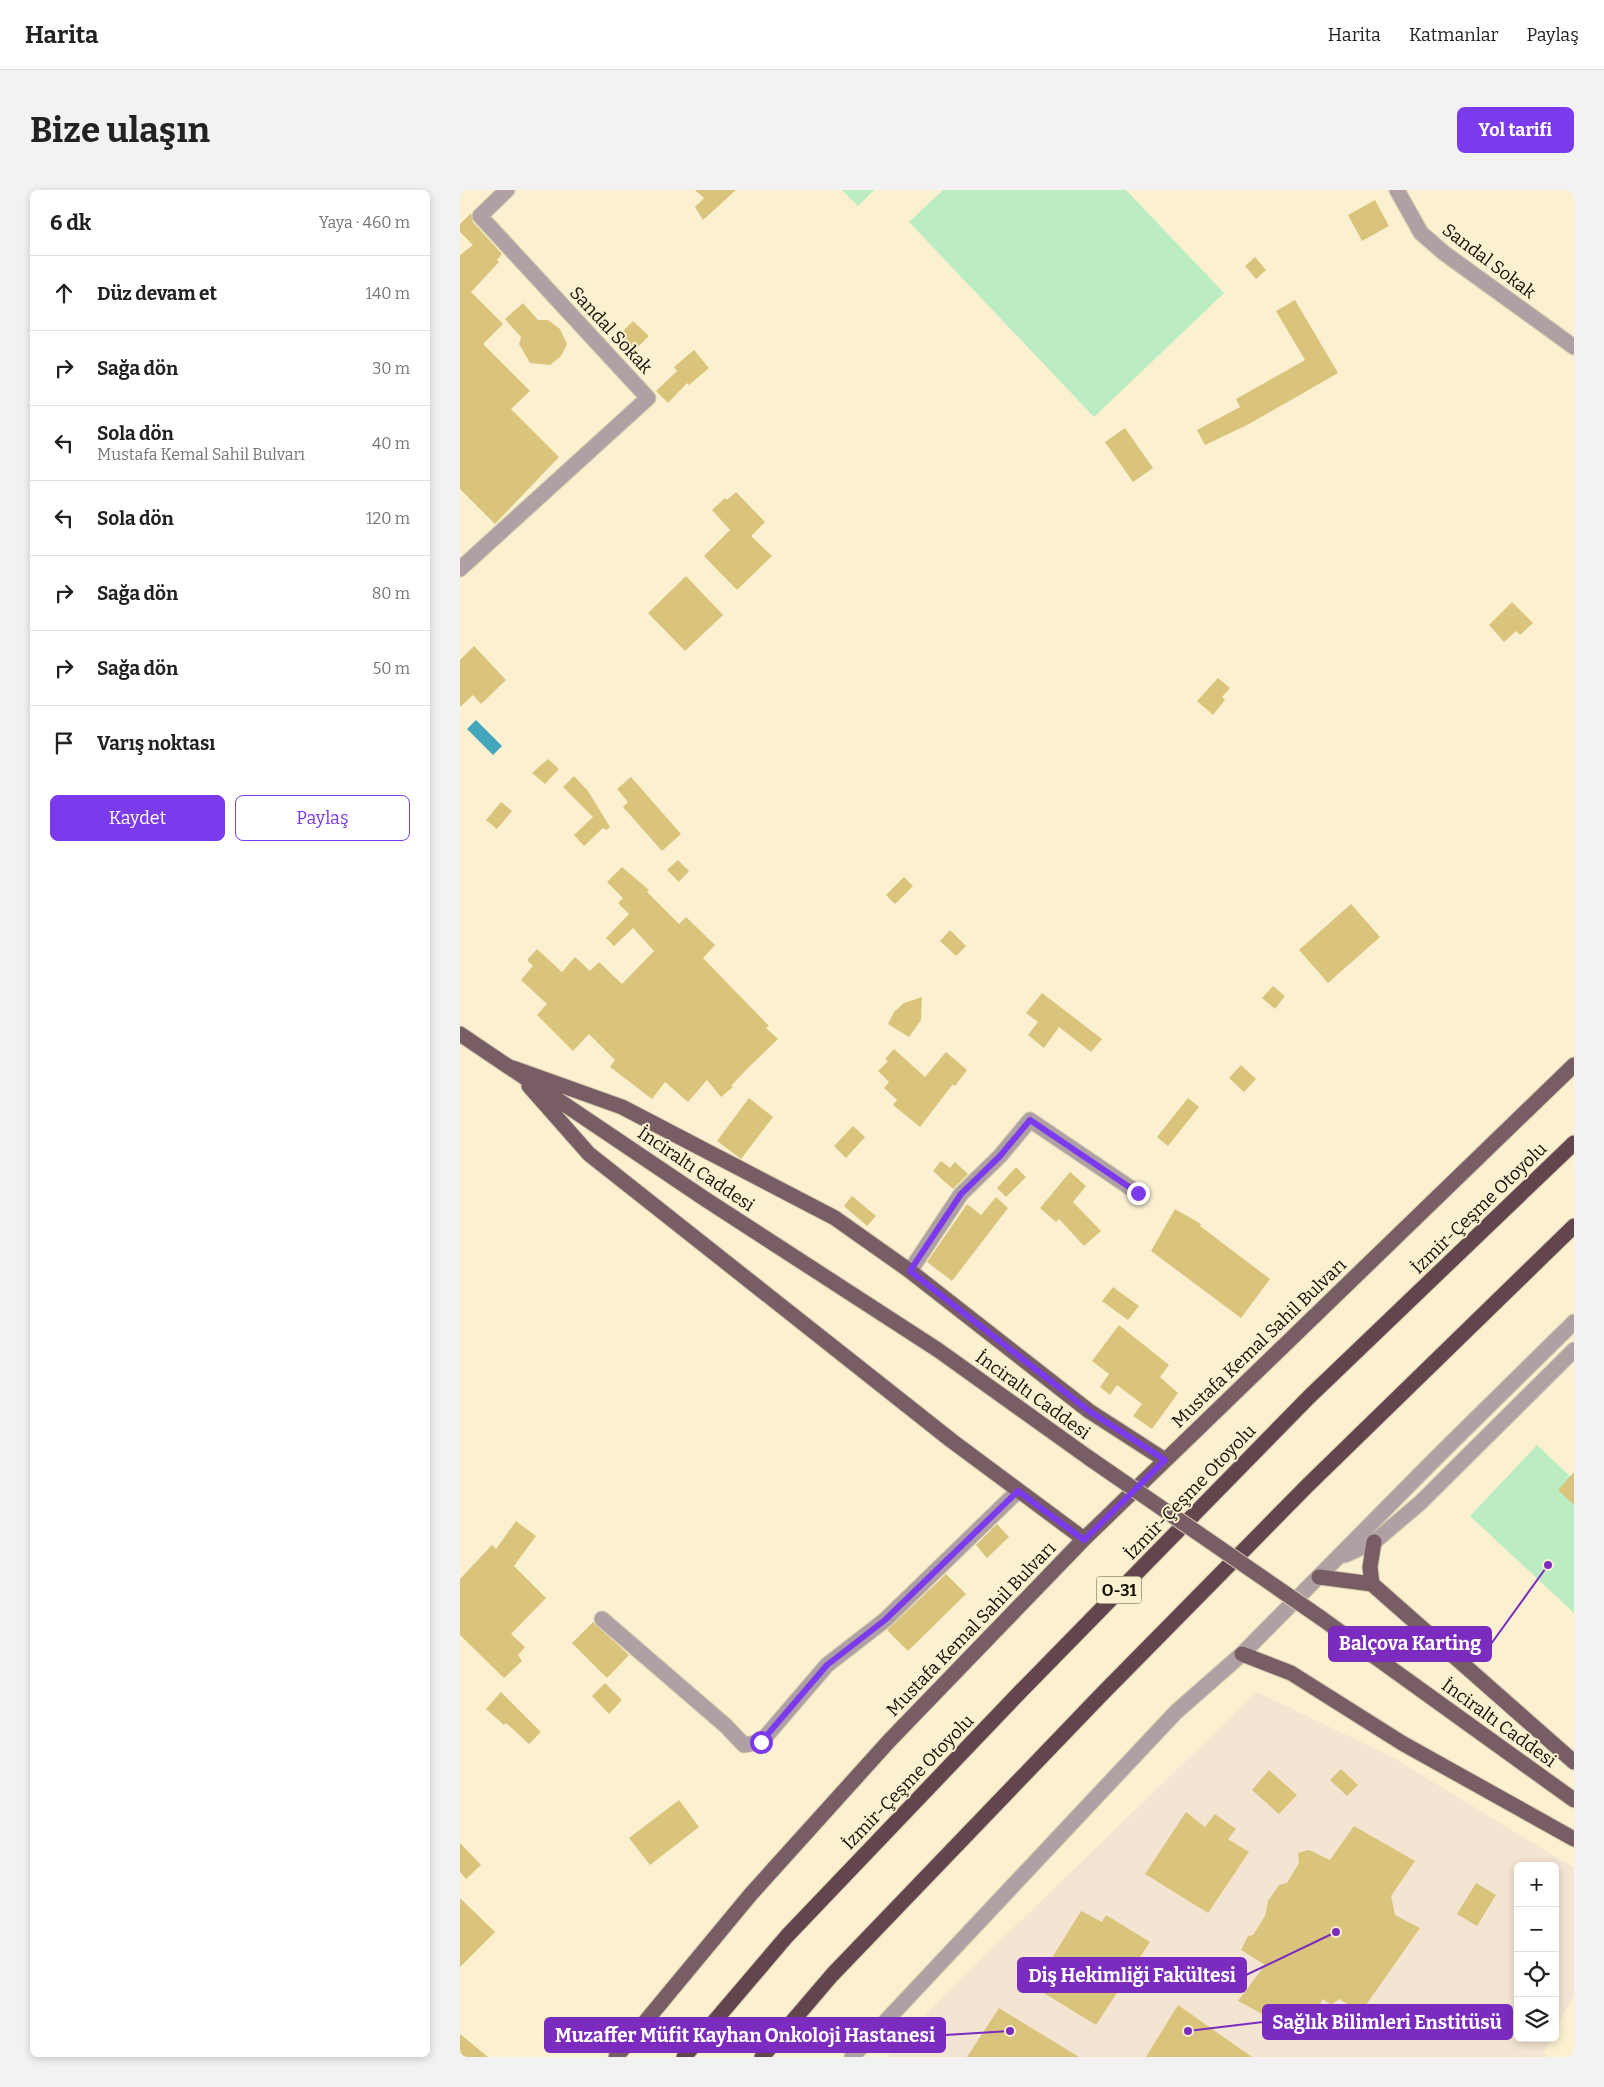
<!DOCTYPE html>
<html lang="tr">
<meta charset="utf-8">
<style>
:root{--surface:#fff;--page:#f2f2f2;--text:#222;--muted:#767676;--line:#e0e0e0;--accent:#7c3aed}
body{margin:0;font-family:Bitter,serif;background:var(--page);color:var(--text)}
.controls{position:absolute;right:15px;bottom:15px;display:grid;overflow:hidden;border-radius:8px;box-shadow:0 2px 8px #0003}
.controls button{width:45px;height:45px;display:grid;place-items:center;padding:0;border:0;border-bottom:1px solid var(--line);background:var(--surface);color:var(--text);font:25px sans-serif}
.stop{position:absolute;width:15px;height:15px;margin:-11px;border:4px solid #7c3aed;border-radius:50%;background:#fff}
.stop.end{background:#7c3aed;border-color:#fff;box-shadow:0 1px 5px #0008}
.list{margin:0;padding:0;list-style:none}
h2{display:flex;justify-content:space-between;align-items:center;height:65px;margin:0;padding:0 20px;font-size:21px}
h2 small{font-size:16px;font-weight:400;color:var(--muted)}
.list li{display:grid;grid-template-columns:32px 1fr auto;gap:15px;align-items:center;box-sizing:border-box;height:75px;padding:0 20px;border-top:1px solid var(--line)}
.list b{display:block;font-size:19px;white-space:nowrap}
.list p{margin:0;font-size:16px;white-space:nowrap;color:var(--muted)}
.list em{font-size:16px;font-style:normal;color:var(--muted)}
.actions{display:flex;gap:10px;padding:15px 20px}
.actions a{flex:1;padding:11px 0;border:1px solid var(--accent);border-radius:8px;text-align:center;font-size:18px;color:var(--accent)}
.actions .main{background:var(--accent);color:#fff}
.icon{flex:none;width:28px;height:28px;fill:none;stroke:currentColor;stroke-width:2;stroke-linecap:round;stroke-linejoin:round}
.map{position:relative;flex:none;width:1114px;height:1867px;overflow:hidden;border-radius:8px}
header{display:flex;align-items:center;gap:30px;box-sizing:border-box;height:70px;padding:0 25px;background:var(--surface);border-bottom:1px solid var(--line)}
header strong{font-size:24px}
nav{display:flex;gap:28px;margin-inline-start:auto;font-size:18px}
.intro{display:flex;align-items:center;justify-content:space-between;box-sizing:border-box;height:120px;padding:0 30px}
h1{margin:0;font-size:35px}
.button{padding:12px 22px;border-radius:8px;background:var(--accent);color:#fff;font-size:18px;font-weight:700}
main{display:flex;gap:30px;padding:0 30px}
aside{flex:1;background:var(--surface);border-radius:8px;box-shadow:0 2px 8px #0003}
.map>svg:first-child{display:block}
</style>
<header>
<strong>Harita</strong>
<nav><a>Harita</a><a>Katmanlar</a><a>Paylaş</a></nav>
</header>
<div class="intro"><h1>Bize ulaşın</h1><a class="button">Yol tarifi</a></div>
<main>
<aside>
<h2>6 dk<small>Yaya · 460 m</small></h2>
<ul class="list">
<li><svg class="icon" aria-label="ahead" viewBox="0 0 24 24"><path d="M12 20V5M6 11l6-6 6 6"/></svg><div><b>Düz devam et</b></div><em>140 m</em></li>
<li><svg class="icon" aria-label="right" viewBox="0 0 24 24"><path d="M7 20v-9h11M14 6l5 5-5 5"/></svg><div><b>Sağa dön</b></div><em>30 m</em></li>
<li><svg class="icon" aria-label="left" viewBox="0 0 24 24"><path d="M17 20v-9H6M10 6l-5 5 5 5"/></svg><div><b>Sola dön</b><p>Mustafa Kemal Sahil Bulvarı</p></div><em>40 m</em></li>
<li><svg class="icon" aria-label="left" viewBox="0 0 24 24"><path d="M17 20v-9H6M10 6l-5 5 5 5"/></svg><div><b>Sola dön</b></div><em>120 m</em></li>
<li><svg class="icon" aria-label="right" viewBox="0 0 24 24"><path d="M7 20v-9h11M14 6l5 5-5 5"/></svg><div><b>Sağa dön</b></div><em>80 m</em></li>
<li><svg class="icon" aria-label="right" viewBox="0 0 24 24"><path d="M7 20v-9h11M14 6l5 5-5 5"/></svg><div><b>Sağa dön</b></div><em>50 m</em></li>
<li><svg class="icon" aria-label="arrive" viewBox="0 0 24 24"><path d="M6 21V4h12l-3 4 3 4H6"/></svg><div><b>Varış noktası</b></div></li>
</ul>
<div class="actions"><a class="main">Kaydet</a><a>Paylaş</a></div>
</aside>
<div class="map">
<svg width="1114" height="1867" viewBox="0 0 1114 1867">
<rect width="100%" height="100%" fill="#fbf1d1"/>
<path fill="#f3e5d2" d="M797 1502 934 1568 1114 1678V1805L1095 1840V1676H1058V1848H1091L1084 1862 1087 1867H427L484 1805Z"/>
<path fill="#bbecc2" d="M382 0H414L398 16Z
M483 0H666L764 103 634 227 449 32Z
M1077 1255 1114 1290V1423L1010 1326Z"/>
<path fill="#44a6bb" d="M16 530 42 556 33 565 7 539Z"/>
<path fill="#dac47c" d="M235 0H276L243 30 235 17 244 8Z
M915 10 929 36 902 51 888 25Z
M11 23 13 32 42 64 37 70 39 72 11 102 43 134 23 154 70 201 51 219 99 267 35 334 0 299V65L13 55 0 42V34Z
M795 67 806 80 796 89 785 76Z
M835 110 878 183 789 234 745 255 737 240 780 217 776 209 845 170 816 121Z
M63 113 78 130H88L100 139 107 154 101 166 90 175 70 173 59 154 61 147 45 129Z
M173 131 189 146 172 163 157 147Z
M234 160 249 178 229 195 227 193 208 213 196 201 217 181 214 177Z
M665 238 693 278 673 292 645 252Z
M276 302 305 332 291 346 312 366 277 400 244 366 270 340 252 320 265 308 267 310Z
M226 386 263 425 225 461 188 423Z
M1052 412 1073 433 1060 445 1056 441 1044 452 1029 435Z
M14 456 46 490 21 514 13 505 0 517V470Z
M758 488 770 498 762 507 765 510 753 525 737 511Z
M88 569 99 579 85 594 72 583Z
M114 586 128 601 150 637 146 640 143 638 124 656 114 645 133 627 103 597Z
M171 587 221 644 202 661 163 617 168 612 157 599Z
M41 612 52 621 37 639 26 630Z
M218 670 229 681 219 692 207 680Z
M162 677 189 700 187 702 219 734 226 727 255 755 243 768 309 836 306 838 318 849 287 879 271 896 273 897 261 907 247 890 228 912 205 892 192 909 150 877 155 870 129 844 113 861 77 825 87 814 61 790 73 776 67 770 77 759 102 782 115 767 130 781 139 772 162 794 194 761 173 738 154 756 146 748 169 724 158 713 163 708 147 692Z
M444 687 453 696 435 714 426 705Z
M891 714 920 747 868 793 839 760Z
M490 740 506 756 496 766 480 751Z
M813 796 825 806 815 819 802 808Z
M582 803 642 849 631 862 599 837 584 858 568 845 578 832 566 823Z
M462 807 461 830 449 847 428 834 434 822 444 813Z
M434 859 465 887 486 862 507 880 495 896 493 894 460 937 433 915 437 910 424 898 429 892 418 881 428 871 425 869Z
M781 875 796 889 784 902 769 888Z
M289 908 313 927 281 969 257 951Z
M728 908 739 917 708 956 697 947Z
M393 936 405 947 386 968 374 956Z
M481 971 490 978 495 972 508 984 493 999 473 981Z
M556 977 566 987 546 1007 537 998Z
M610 982 626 996 613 1012 641 1041 624 1056 599 1029 596 1032 580 1018Z
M392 1006 416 1026 407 1036 384 1016Z
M536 1007 548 1018 492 1091 467 1072 507 1014 521 1025Z
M715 1019 741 1034 740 1036 810 1089 781 1128 691 1061Z
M653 1097 679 1116 668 1130 642 1111Z
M659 1135 709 1175 700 1187 718 1203 692 1239 673 1226 682 1214 657 1195 650 1205 640 1197 649 1184 632 1171Z
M1114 1282V1315L1098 1300Z
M56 1331 76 1346 54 1376 86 1408 51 1444 65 1457 58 1465 62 1471 44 1488 0 1445V1389L32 1355 36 1359Z
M537 1334 549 1347 527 1368 516 1355Z
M486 1384 506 1404 448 1461 427 1440Z
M133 1432 169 1465 147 1488 112 1453Z
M145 1493 162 1510 149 1524 132 1506Z
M41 1502 81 1542 69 1554 46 1533 44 1535 26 1519Z
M881 1579 898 1595 887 1606 870 1590Z
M809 1580 837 1605 819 1624 792 1600Z
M219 1610 239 1637 190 1675 169 1648Z
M726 1622 745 1637 755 1624 776 1639 768 1649 789 1662 748 1723 685 1684Z
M894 1636 955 1671 931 1706 935 1725 960 1738 901 1822 879 1809 871 1815 863 1809 841 1845 778 1811 805 1775 781 1760 788 1746 793 1745 805 1726 808 1711 819 1695 827 1693 839 1673 838 1663 849 1660 870 1670Z
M0 1653 21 1675 6 1689 0 1682Z
M1016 1693 1036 1705 1017 1736 997 1724Z
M0 1708 35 1742 0 1777Z
M621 1721 642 1732 646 1725 690 1752 636 1835 574 1797Z
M718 1815 792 1867H686Z
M539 1818 619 1867H507Z
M0 1844 28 1867H0Z"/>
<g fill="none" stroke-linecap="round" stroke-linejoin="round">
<defs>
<path id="minor" d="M937 0 961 43 984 63 1114 157
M0 379 188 208 20 26 47 0
M450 1081 501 1004 540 966 570 930 678 1003
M885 1365 914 1352 960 1313 1114 1160
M142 1429 266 1536 284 1555 301 1552 367 1475 425 1430 558 1301
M392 1867 716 1522 782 1464 978 1266 1114 1132"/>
<path id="major" d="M0 844 245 1009 478 1160 629 1268
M53 878 162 917 375 1028 450 1081 629 1221 705 1270
M69 896 129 964 492 1251 624 1349
M859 1387 912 1394 1114 1572
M912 1394 910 1377 914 1352
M861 1428 1114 1610
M782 1464 831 1483 942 1553 1114 1649
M156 1867 291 1704 429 1551 624 1349 1114 875"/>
<path id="highway" d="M224 1867 327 1746 561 1501 849 1207 1114 953
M302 1867 372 1785 641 1505 848 1295 1114 1036"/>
</defs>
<use href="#minor" stroke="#d6cdb0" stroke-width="17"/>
<use href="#major" stroke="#d6cdb0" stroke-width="17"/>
<use href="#highway" stroke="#d6cdb0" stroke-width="17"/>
<use href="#minor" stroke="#afa0a3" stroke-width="15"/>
<use href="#major" stroke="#785d64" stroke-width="15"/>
<use href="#highway" stroke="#63454d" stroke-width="15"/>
<defs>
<path id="major-bridge" d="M629 1268 861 1428"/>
</defs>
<use href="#major-bridge" stroke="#d6cdb0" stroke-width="17" stroke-linecap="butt"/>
<use href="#major-bridge" stroke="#785d64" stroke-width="15"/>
</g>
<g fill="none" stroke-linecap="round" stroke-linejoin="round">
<path stroke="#7c3aed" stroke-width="6" d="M301 1552 367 1475 425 1430 558 1301 624 1350 705 1270 629 1221 450 1081 501 1004 540 966 570 930 678 1003"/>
</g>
<g text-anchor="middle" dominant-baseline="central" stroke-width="4" stroke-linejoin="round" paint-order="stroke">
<rect fill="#fbf1d1" stroke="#585342" stroke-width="1" x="636.5" y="1386.5" width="45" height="27" rx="4"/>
<g font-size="16" font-weight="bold" fill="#120f05">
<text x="659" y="1400">O-31</text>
</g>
<g font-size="18" fill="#120f05" stroke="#fbf1d1">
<text transform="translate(1029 71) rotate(37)">Sandal Sokak</text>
<text transform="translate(151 140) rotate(47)">Sandal Sokak</text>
<text transform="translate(236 979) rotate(34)">İnciraltı Caddesi</text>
<text transform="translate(1019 1018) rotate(-44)">İzmir-Çeşme Otoyolu</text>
<text transform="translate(799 1153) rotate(-44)">Mustafa Kemal Sahil Bulvarı</text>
<text transform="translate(573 1205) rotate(36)">İnciraltı Caddesi</text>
<text transform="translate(730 1302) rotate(-46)">İzmir-Çeşme Otoyolu</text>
<text transform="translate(511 1439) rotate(-46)">Mustafa Kemal Sahil Bulvarı</text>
<text transform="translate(1039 1533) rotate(36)">İnciraltı Caddesi</text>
<text transform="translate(448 1592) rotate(-46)">İzmir-Çeşme Otoyolu</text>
</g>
</g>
<path fill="none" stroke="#7b2cbf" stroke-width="2" d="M1088 1375L1031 1454M876 1742L786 1785M728 1841L803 1832M550 1841L485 1845"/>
<g fill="#7b2cbf" stroke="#fbf1d1" stroke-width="2">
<circle cx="1088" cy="1375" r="5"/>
<circle cx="876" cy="1742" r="5"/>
<circle cx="728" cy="1841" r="5"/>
<circle cx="550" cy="1841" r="5"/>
</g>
<g fill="#7b2cbf" stroke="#7b2cbf" stroke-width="2">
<rect x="869" y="1437" width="162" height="34" rx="5"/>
<rect x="558" y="1768" width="228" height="34" rx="5"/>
<rect x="803" y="1815" width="249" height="34" rx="5"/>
<rect x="85" y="1828" width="400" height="34" rx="5"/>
</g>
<g font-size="19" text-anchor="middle" font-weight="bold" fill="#fff">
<text x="950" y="1460">Balçova Karting</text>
<text x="672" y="1792">Diş Hekimliği Fakültesi</text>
<text x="927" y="1839">Sağlık Bilimleri Enstitüsü</text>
<text x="285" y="1852">Muzaffer Müfit Kayhan Onkoloji Hastanesi</text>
</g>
</svg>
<div class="controls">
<button>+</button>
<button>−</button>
<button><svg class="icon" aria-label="locate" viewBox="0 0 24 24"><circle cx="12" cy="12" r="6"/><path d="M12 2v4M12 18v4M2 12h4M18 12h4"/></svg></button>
<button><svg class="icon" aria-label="layers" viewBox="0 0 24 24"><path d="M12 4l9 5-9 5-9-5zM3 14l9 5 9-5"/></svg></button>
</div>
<div class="stop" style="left:301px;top:1552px"></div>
<div class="stop end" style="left:678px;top:1003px"></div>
</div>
</main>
